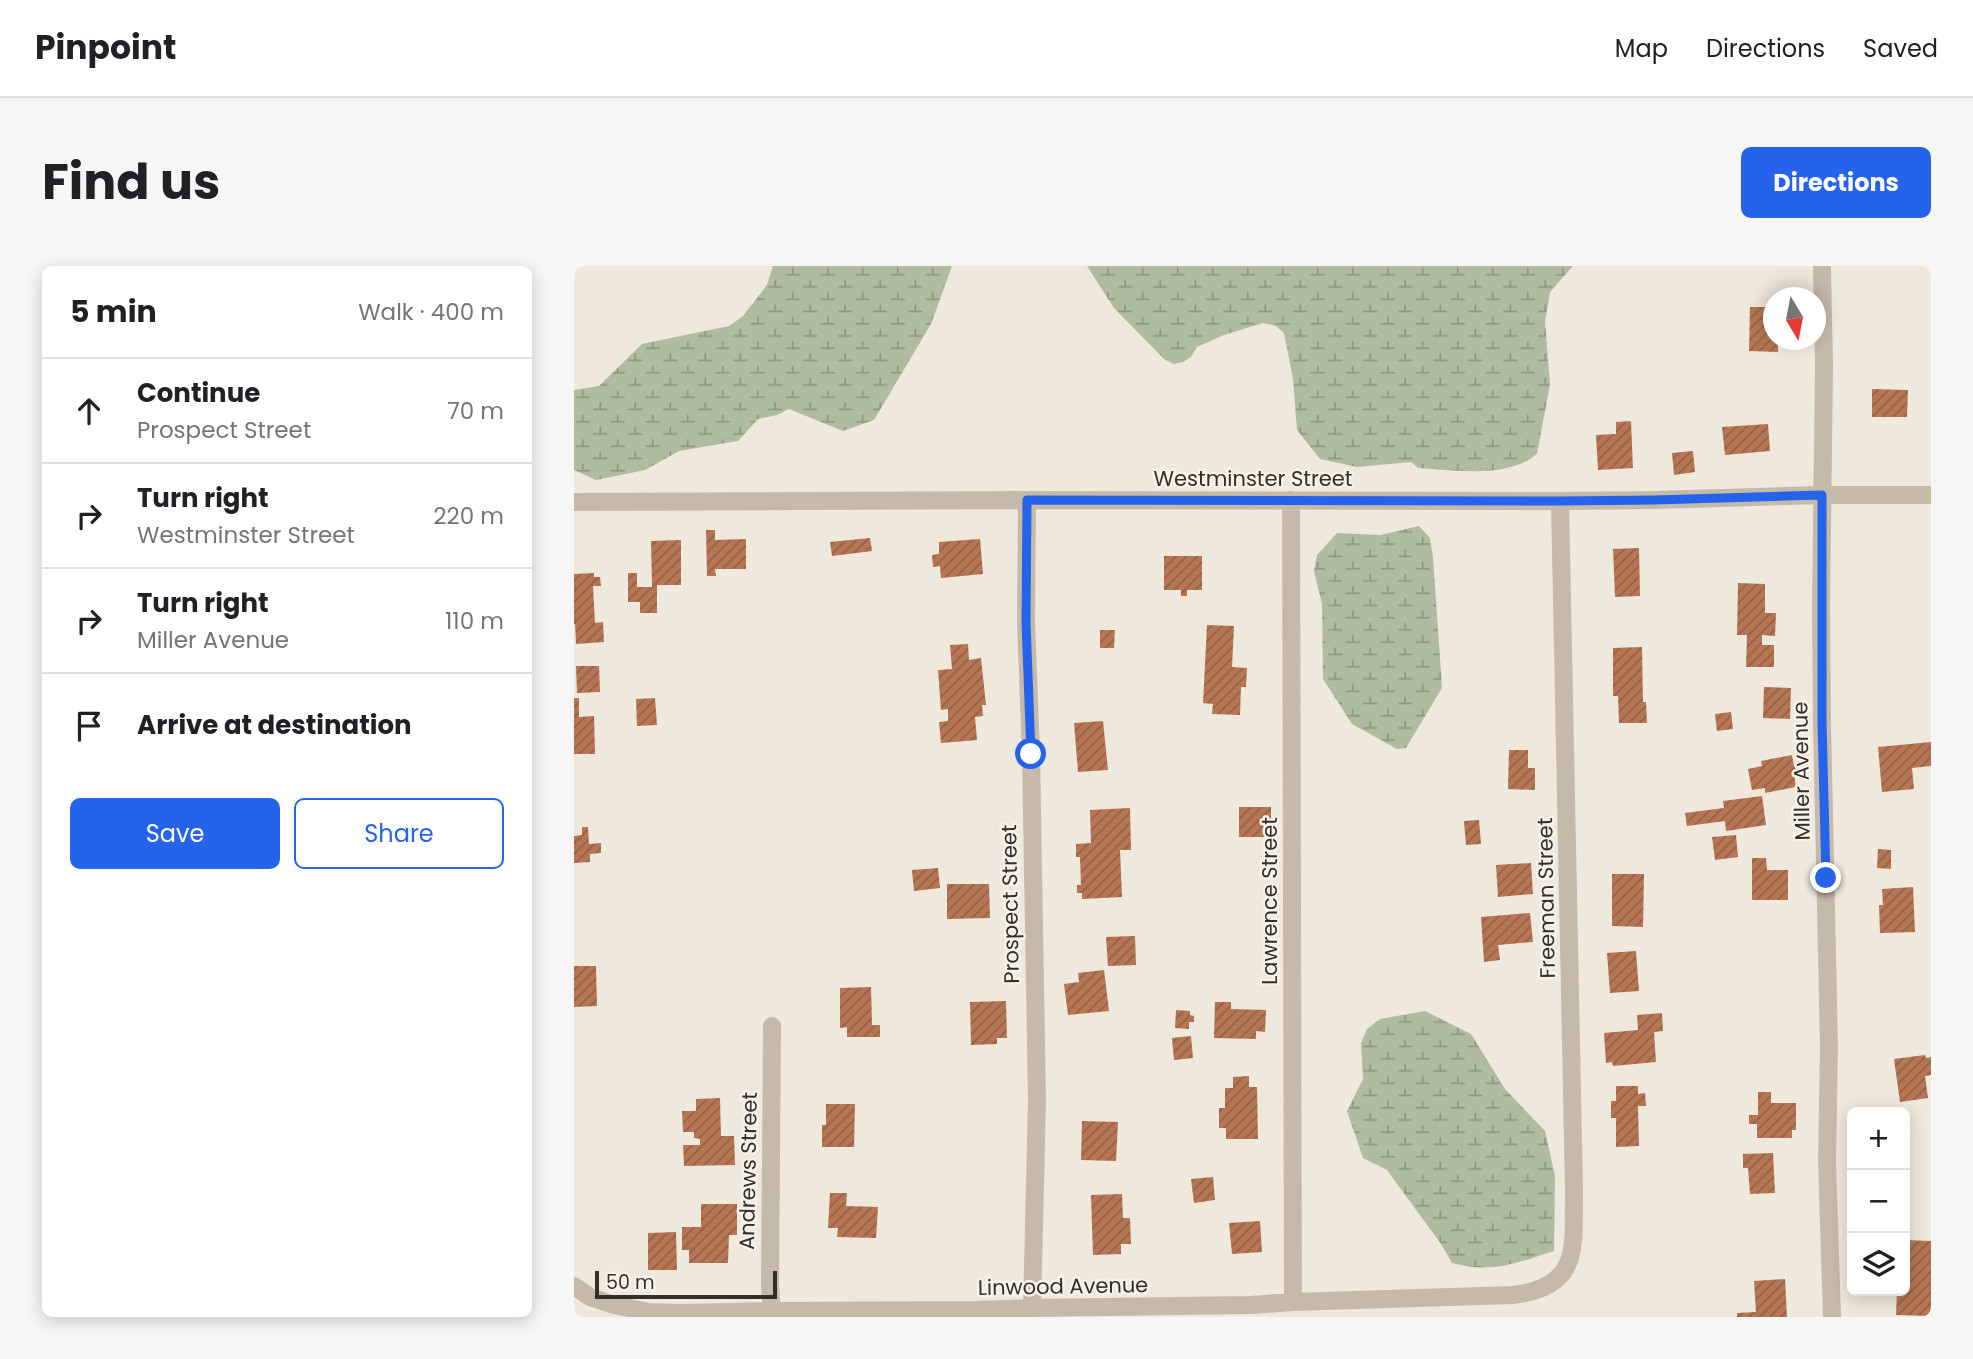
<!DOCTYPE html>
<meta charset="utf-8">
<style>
:root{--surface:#fff;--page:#f6f6f6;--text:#202124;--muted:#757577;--line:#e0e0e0;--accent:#2563eb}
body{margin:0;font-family:Poppins,sans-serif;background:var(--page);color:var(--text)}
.controls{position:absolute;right:21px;bottom:21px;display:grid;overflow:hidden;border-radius:10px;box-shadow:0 4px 18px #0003}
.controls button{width:63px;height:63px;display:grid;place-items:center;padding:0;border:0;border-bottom:2px solid var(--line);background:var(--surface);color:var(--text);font:35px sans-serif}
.compass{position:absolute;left:1189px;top:21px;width:63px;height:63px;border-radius:50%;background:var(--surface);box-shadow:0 4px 18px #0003;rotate:170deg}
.scale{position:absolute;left:21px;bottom:18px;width:182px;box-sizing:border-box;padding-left:7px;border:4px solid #342d29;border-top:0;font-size:19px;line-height:24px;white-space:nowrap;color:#342d29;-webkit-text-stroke:5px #f7f2e9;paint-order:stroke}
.stop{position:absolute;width:21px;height:21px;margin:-16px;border:5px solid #2563eb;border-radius:50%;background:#fff}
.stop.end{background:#2563eb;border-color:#fff;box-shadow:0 2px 7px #0008}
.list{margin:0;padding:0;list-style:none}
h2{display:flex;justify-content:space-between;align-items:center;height:91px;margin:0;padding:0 28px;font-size:30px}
h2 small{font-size:23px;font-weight:400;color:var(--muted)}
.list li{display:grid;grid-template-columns:46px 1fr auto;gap:21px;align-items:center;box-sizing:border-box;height:105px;padding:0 28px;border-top:2px solid var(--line)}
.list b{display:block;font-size:26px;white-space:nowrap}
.list p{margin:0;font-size:23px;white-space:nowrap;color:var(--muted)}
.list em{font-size:23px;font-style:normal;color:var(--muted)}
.actions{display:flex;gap:14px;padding:21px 28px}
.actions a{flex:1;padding:16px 0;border:2px solid var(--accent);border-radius:10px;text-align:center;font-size:24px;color:var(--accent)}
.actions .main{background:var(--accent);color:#fff}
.icon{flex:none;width:38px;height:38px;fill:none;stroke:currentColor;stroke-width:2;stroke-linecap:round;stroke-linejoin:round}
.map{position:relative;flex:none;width:1357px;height:1051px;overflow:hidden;border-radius:10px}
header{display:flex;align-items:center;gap:42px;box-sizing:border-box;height:98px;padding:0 35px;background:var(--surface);border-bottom:2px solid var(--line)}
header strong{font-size:33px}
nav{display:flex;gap:38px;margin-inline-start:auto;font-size:24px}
.intro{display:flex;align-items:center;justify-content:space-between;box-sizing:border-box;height:168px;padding:0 42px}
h1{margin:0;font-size:49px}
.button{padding:18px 32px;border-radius:10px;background:var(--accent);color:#fff;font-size:24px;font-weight:700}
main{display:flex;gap:42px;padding:0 42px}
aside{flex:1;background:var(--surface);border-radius:10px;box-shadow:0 4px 18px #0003}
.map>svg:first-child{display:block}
</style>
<header>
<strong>Pinpoint</strong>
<nav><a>Map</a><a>Directions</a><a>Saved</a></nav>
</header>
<div class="intro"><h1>Find us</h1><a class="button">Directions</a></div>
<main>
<aside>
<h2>5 min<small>Walk · 400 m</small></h2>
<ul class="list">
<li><svg class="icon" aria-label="ahead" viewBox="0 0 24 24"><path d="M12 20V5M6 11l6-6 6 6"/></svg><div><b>Continue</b><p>Prospect Street</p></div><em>70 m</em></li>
<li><svg class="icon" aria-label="right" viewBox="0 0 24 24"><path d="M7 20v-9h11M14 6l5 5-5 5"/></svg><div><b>Turn right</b><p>Westminster Street</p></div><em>220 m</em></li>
<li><svg class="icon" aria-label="right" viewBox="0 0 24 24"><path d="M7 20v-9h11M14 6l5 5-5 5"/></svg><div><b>Turn right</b><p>Miller Avenue</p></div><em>110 m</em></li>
<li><svg class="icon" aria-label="arrive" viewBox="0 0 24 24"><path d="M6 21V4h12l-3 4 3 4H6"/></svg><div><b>Arrive at destination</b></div></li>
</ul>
<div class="actions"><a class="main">Save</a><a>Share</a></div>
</aside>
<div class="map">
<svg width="1357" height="1051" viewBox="0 0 1357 1051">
<defs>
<pattern id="wetland-marsh" width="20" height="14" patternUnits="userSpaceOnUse" patternTransform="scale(1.75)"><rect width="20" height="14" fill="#afbc9f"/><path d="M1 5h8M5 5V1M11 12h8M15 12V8" fill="none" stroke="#8f9982"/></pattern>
<pattern id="building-hatch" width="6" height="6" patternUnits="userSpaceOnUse" patternTransform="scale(1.75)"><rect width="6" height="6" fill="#b67653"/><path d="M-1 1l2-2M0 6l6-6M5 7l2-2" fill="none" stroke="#956145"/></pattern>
</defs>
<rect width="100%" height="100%" fill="#efe8dd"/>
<path fill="url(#wetland-marsh)" d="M199 0H378L357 58 300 154 269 165 215 143 203 149 184 153 164 175 105 185 71 204 22 214 0 204V124L25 120 68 78 155 60 169 50 193 19Z
M513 0H999L976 26 971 56 976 118 963 188C933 213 880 204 844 202L837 196 783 201 746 193 723 164 719 113 710 67 702 60 689 57 650 69 623 81 617 91 609 96 600 98 590 93 540 42Z
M845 260 856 272 859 291 868 422 832 482 823 483 778 458 749 413 748 338 740 305 743 289 763 267 806 269Z
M851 745 897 768 931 823 971 865 981 910 980 985C942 997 919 1008 878 997L867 978 813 904 789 892 773 845 789 813 787 777 793 763 806 753Z"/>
<path fill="url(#building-hatch)" d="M1176 41H1199V74H1204V86L1175 85Z
M1298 123 1334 124 1333 151H1298Z
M1057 155 1059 202 1024 204 1022 169 1042 168V156Z
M1194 158 1196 185 1151 189 1148 161Z
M1119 185 1121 206 1100 209 1098 187Z
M132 264H141V274L172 273V303H141L142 310H133Z
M296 272 298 285 258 290 256 276Z
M406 273 409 308 367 312 366 300 359 301 358 289 365 288V276Z
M107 274V319H83V347H66V336H54V307H63V321H78L77 275Z
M1065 282 1066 330 1041 331 1039 283Z
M590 290H628V324H613V330H607V324H590Z
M20 307V311H26L27 320H19L21 357 29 356 30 376 2 378 1 358H0V308Z
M1164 317 1191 318V347H1202L1201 370 1188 369V379H1200V401H1172L1173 369H1163Z
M633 359 660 360 658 401 673 402 672 421H667L666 449 638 448 639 438 629 437Z
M526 364H541L540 382H526Z
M394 378 395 394 407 392 412 439H408L409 450 401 451 403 474 367 477 365 456 374 455V443L367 444 364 404 378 403 376 379Z
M1068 381 1069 436H1072L1073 457H1045L1044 430H1039V382Z
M2 400H25L26 426 3 427Z
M1190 421 1217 422 1216 453 1189 452Z
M0 432H5V451L20 450 21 488H0Z
M81 432 83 459 63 460 62 433Z
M1157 446 1159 463 1143 465 1141 448Z
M529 455 534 504 504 506 500 457Z
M1357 476V500L1338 502 1340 523 1308 526 1304 481Z
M935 484H954V502H961V524L934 523Z
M1218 489 1220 500 1223 499 1225 507 1220 508 1222 521 1191 527V522L1178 524 1174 503 1188 500 1187 495Z
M1188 530 1192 559 1152 565 1151 555 1113 560 1111 547 1150 542 1149 535Z
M665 541H697V571H665Z
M556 542 557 584H546L548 631 508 633V627H503V619H507L506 591H502V578L517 577 516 544Z
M905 554 907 578 892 579 890 555Z
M8 561H14L15 578 27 577V587L16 588V596L0 597V570L8 569Z
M1162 569 1164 591 1141 594 1138 571Z
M1304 583 1317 584V603L1303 602Z
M1178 592H1192L1193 604H1214V634H1178Z
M957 597 959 628 924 631 922 599Z
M364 602 366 622 340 625 338 604Z
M1038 608H1070L1069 661 1038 660Z
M373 618H415L416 652 373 653Z
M1339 621 1341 666 1306 667 1305 639H1309L1308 623Z
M956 647 959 676 924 679 926 694 910 696 907 651Z
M561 670 562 699 534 700 532 671Z
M1062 685 1065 725 1036 727 1033 687Z
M0 700H22L23 740 0 741Z
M530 704 535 745 494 749 490 718 505 716 504 707Z
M297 721 298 759H306V771H273V761L266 762V722Z
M432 735 433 772H423V778L397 779 396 736Z
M641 736H657V743L692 744 691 766 682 765V773L640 772Z
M602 744 616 745V749L620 750V756H615V763L601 762Z
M1088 747 1089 765 1080 766 1082 796 1039 800 1038 796 1032 797 1030 767 1064 764 1063 749Z
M617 770 619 792 600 794 598 772Z
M1351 789 1352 792 1357 791V809L1351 810 1354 832 1326 836 1320 793Z
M675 810V821H683L684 873H652V862H645V842H651V822H659V811Z
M1042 820H1064V828L1071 827 1072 840H1064L1065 880 1042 881V852H1037V835H1042Z
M1184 826H1197V837H1222V864H1218V872H1183V858H1175V849H1184Z
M146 832 147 870H160L161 899 110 900 109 879H126V873L120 872V866H109L108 845H122V833Z
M252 838H281L280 881H248V859H252Z
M508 855 544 856 542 895 507 894Z
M1199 887 1201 927 1176 928 1174 902H1169V888Z
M639 911 641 934 620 937 617 913Z
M256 927H273L272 940 304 941 302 972 263 971 264 962H254Z
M548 928 549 952H556L557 978H547V988L519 989 517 929Z
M127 938H163V969H155L154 997H115V984H108V961H127Z
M686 955 688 986 658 988 655 957Z
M102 966 103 1004H74V967Z
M1331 974 1357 975V1050L1322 1049 1323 1025H1331Z
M1211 1013 1213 1051H1163V1047L1182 1046 1180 1015Z"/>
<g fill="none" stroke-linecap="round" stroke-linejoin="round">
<path stroke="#c5b9aa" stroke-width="18" d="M1248 0 1250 100 1247 342 1248 457 1255 782 1253 895 1258 1051
M453 234 452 356 457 488 463 835 458 1042
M717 234 719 1036
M0 236 453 234 986 235 1081 234 1248 229H1357
M0 1020 16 1031 40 1039 75 1046 105 1047 198 1045 403 1044 458 1042 677 1039 719 1036 939 1029C1008 1021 999 980 1000 925L986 235
M198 1051 196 1019 198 760"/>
</g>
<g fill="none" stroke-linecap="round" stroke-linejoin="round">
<path stroke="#2563eb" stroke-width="9" d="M457 488 452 356 453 234 986 235 1081 234 1248 229V457L1252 612"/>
</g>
<g text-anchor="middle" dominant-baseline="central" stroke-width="5" stroke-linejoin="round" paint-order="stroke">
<g font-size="21" fill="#342d29" stroke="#f7f2e9">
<text x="679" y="212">Westminster Street</text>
<text transform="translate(1227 505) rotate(-91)">Miller Avenue</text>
<text transform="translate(972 632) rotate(-91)">Freeman Street</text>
<text transform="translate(695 635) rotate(-90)">Lawrence Street</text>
<text transform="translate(436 638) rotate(-91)">Prospect Street</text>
<text transform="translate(174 905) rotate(-89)">Andrews Street</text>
<text transform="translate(489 1020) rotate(-1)">Linwood Avenue</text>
</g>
</g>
</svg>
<div class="controls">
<button>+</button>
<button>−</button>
<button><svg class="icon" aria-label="layers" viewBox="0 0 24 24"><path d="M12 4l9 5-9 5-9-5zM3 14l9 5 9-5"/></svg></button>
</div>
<svg class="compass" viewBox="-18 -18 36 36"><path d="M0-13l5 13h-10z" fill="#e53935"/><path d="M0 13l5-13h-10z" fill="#757577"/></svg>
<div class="scale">50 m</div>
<div class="stop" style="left:457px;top:488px"></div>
<div class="stop end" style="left:1252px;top:612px"></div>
</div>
</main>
